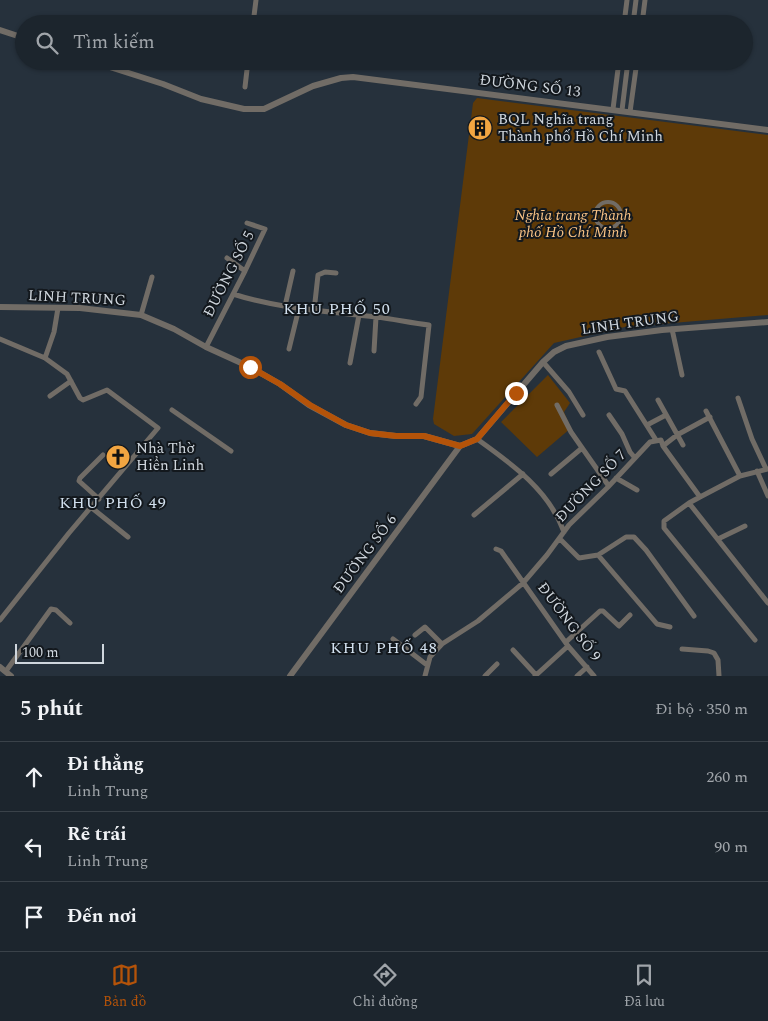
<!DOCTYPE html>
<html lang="vi">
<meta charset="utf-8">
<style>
:root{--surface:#1c252d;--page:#252d35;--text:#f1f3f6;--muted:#a0a5aa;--line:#3a4249;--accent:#b45309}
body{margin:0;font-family:Spectral,serif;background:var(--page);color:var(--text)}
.scale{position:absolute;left:15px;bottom:12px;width:89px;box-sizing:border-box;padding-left:5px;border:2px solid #cfd6dd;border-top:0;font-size:14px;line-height:18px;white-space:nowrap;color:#cfd6dd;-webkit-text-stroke:4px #13181d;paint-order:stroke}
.stop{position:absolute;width:15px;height:15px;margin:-11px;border:4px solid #b45309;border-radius:50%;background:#fff}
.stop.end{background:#b45309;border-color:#fff;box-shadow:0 1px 5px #0008}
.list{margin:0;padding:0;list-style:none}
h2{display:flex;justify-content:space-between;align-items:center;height:65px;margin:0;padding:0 20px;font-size:21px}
h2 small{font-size:16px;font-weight:400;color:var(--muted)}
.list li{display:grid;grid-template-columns:32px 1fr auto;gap:15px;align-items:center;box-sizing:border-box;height:70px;padding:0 20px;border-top:1px solid var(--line)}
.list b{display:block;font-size:19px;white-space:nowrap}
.list p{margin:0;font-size:16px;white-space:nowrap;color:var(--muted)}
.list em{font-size:16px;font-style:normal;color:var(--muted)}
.icon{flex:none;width:28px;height:28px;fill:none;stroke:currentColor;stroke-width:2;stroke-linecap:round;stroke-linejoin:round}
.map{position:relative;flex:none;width:768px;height:676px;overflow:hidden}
.search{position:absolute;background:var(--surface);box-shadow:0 1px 4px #0004;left:15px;right:15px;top:15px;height:55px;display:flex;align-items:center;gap:12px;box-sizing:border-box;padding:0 18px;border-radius:28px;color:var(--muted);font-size:19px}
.sheet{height:275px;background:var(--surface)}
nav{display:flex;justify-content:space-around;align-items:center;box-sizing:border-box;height:70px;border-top:1px solid var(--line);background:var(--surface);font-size:14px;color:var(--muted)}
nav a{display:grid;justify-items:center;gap:2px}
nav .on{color:var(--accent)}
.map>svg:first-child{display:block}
</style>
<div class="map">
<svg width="768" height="676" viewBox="0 0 768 676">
<rect width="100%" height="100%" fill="#26313c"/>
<path fill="#5e3a08" d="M477 98 768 135V315L625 327 554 343 472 434 454 436 434 424 433 419 473 103Z
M548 375 570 403 564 412 571 428 537 457 501 422Z"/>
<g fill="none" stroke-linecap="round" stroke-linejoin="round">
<path stroke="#716c66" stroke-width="4" d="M595 215a13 13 0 1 1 26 0a13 13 0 1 1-26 0Z"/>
<path stroke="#716c66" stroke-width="5" d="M253 24 256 0
M624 24 627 0
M633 24 636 0
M642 24 645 0
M245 87 248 61
M613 109 619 61
M622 110 628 61
M630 112 637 61
M227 258 245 271
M233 294C279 309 328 311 376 317 394 319 411 323 429 325L421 397 416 404
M285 306 293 271
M314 311 318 275 325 272 336 273
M141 315 152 277
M672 329 682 375
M0 339 45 358 67 374 80 398 83 400 107 390 158 428 69 533 0 620
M206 347 245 271 265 229 247 223
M289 349 299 308
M374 351 376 317
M599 352 616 389 625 391 656 440
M45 358 54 332 58 308
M543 362 569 392 583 415
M350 363 359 315
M50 396 71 381
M738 398 752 439 766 469
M658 400 683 445
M557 405 571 432 608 485
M172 410 231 451
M706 411 740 476
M609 415 622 434 630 452 635 458
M647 425 666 415
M477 439C512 464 549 490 564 532
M663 446 677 435 710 417
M757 471 768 496
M551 474 582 448
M616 478 637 490
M700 497 689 503 664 521V528L755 640
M99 499 79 481 80 478 103 455
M689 503 768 603
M92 508 128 537
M474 515 523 474
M560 539 579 558 598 555 657 624 670 627
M718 539 745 526
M496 549 501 551 568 646 594 676
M598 555 626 537H634L646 550 694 616
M415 635 425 627 442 644
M393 639 427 665
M566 642 600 611H603L619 626 630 615
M682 649 708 651 714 653 718 660 719 676
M513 650 536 675
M6 671 51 609 56 610 70 623
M425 676 430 657 442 644 478 621 523 583 547 555 569 525 608 487 650 442 661 440 663 446 700 497 740 476 768 469
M485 676 497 664
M535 676 568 646
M577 676 587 667"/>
<path stroke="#716c66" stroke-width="6" d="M0 30 24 38
M91 61 163 84 201 99 244 109H264L313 86 341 78 353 77 768 130
M0 307 80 308 141 315 174 329 206 347 250 367 280 384 309 405 346 425 370 433 396 436H424L460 446 477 439 543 362 554 352 566 346 607 337 662 330 768 322
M0 667 11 676
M290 676 460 446"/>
</g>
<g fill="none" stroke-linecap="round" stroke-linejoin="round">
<path stroke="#b45309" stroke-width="6" d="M250 367 280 384 310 405 346 425 370 433 396 436H424L460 446 477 439 516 393"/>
</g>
<defs>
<symbol id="building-disc" viewBox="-11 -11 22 22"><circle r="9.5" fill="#f2a541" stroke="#13181d"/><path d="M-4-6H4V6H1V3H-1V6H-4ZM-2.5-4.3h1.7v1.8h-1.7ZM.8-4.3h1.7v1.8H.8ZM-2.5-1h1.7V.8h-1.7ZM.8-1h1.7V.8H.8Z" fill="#111"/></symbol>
<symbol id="church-disc" viewBox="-11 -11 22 22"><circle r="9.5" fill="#f2a541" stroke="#13181d"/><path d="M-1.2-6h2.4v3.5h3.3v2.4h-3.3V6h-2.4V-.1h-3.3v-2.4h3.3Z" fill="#111"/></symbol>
</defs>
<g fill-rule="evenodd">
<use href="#building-disc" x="466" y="114" width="28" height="28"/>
<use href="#church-disc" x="104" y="443" width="28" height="28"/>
</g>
<g text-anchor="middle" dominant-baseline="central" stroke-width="4" stroke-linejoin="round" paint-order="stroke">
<g font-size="15" fill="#cfd6dd" stroke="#13181d">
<text transform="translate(530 86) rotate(7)">ĐƯỜNG SỐ 13</text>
<text transform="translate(229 274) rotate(-63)">ĐƯỜNG SỐ 5</text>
<text transform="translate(77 298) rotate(3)">LINH TRUNG</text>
<text transform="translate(630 323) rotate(-8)">LINH TRUNG</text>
<text transform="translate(591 486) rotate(-46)">ĐƯỜNG SỐ 7</text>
<text transform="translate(365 554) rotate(-53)">ĐƯỜNG SỐ 6</text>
<text transform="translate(569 622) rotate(53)">ĐƯỜNG SỐ 9</text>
</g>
<g font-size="15" fill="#cfd6dd" stroke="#13181d" text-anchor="start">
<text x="498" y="119">BQL Nghĩa trang<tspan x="498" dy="17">Thành phố Hồ Chí Minh</tspan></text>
<text x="136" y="448">Nhà Thờ<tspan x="136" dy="17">Hiển Linh</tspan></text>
</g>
<g font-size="15" font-style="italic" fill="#f9c385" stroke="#13181d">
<text x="573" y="215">Nghĩa trang Thành<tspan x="573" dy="17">phố Hồ Chí Minh</tspan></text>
</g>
<g font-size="16" letter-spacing="1" fill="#d2e0ee" stroke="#13181d">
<text x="337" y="309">KHU PHỐ 50</text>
<text x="113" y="503">KHU PHỐ 49</text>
<text x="384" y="648">KHU PHỐ 48</text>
</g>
</g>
</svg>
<div class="scale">100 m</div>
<div class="stop" style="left:250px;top:367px"></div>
<div class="stop end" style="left:516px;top:393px"></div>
<div class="search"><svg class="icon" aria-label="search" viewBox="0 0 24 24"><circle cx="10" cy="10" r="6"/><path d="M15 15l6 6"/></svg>Tìm kiếm</div>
</div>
<section class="sheet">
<h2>5 phút<small>Đi bộ · 350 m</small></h2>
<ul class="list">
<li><svg class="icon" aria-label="ahead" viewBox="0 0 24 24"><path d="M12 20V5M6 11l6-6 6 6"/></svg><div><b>Đi thẳng</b><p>Linh Trung</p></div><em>260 m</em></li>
<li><svg class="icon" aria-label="left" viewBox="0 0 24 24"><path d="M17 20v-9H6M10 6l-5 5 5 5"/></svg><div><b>Rẽ trái</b><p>Linh Trung</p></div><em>90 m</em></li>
<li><svg class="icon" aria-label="arrive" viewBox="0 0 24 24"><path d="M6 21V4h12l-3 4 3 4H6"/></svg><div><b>Đến nơi</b></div></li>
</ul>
</section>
<nav>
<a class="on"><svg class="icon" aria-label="map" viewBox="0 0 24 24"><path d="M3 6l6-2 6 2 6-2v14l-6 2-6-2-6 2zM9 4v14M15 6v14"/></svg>Bản đồ</a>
<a><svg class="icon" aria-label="directions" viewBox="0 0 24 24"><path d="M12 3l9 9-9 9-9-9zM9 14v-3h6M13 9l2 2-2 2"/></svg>Chỉ đường</a>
<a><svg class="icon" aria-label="saved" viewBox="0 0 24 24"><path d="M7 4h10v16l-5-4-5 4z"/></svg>Đã lưu</a>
</nav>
